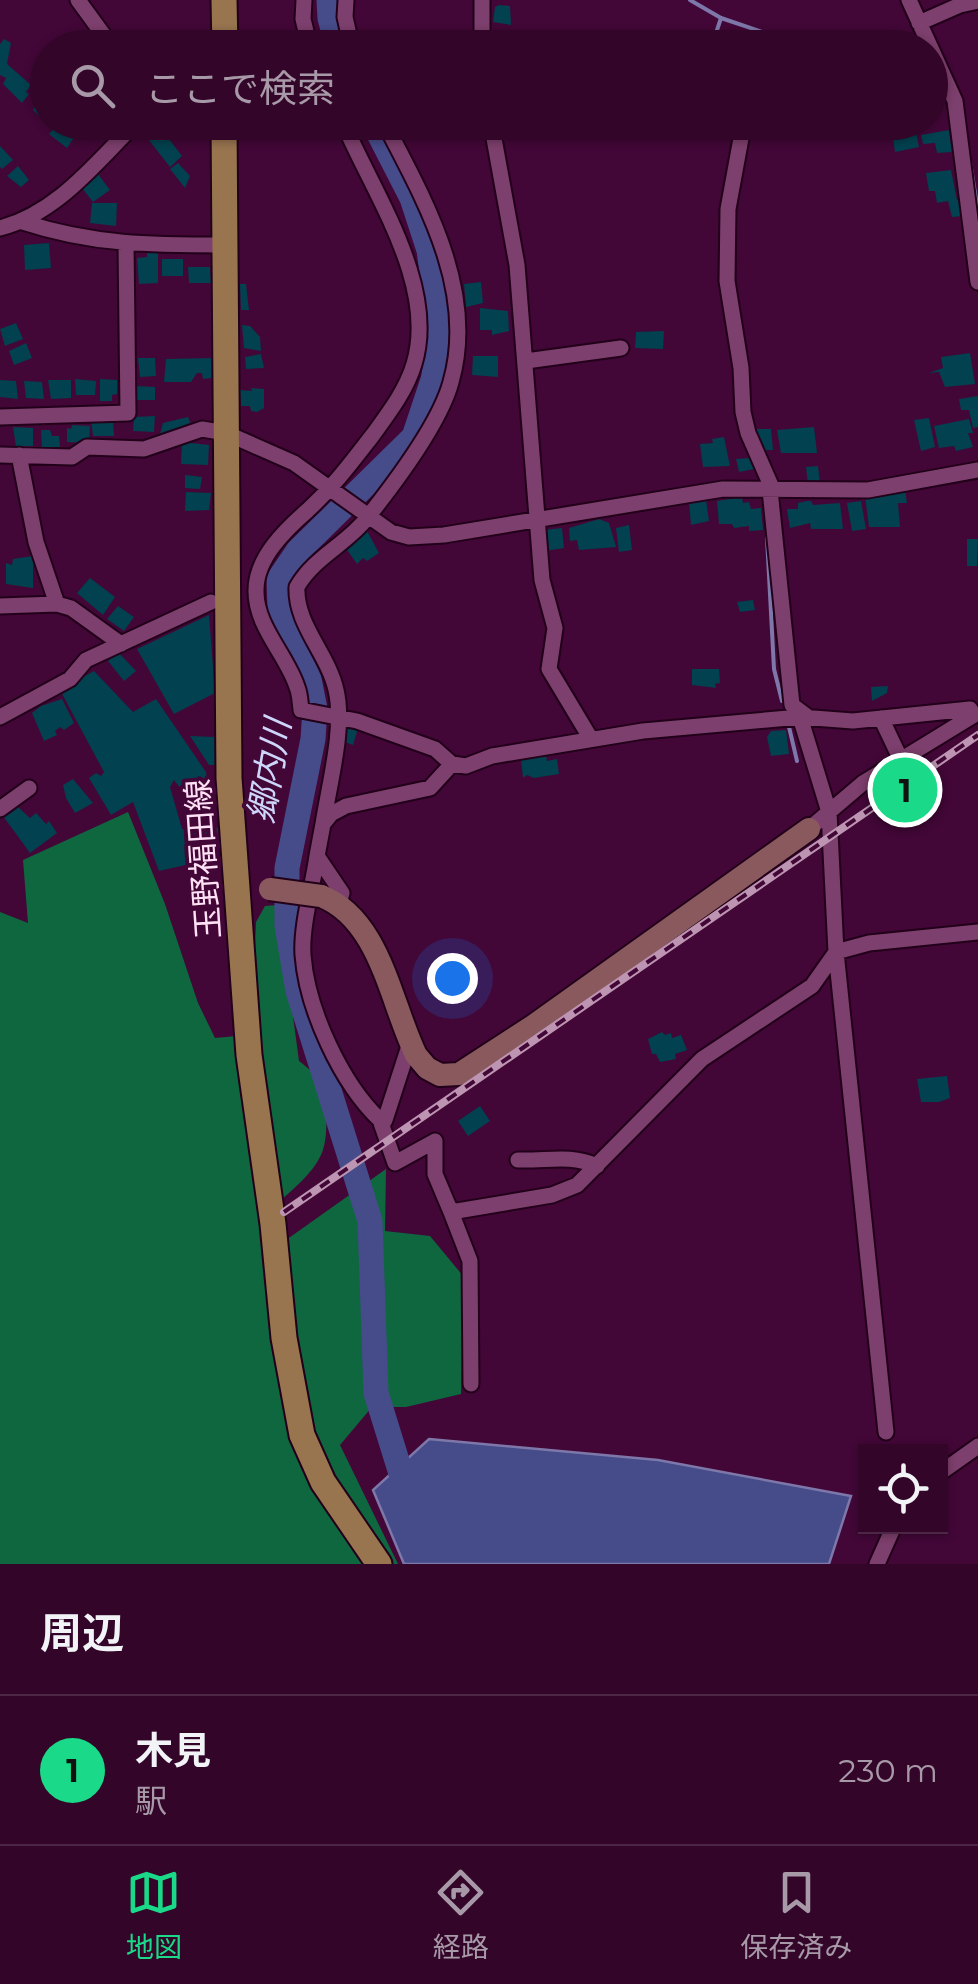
<!DOCTYPE html>
<html lang="ja">
<meta charset="utf-8">
<style>
:root{--surface:#320529;--page:#3d1335;--text:#f1f3f6;--muted:#a899a8;--line:#4d2646;--accent:#1ad988}
body{margin:0;font-family:Montserrat,"Noto Sans JP",sans-serif;background:var(--page);color:var(--text)}
.controls{position:absolute;right:30px;bottom:30px;display:grid;overflow:hidden;border-radius:0px;box-shadow:0 2px 8px #0004}
.controls button{width:90px;height:90px;display:grid;place-items:center;padding:0;border:0;border-bottom:2px solid var(--line);background:var(--surface);color:var(--text);font:50px sans-serif}
.you{position:absolute;left:452px;top:978px;width:35px;height:35px;margin:-25px;border:8px solid #fff;border-radius:50%;background:#1a73e8;box-shadow:0 0 0 15px #1a73e833}
.badge{display:grid;place-items:center;width:65px;height:65px;border-radius:50%;background:var(--accent);color:#111;font-size:32px;font-weight:700}
.pin{position:absolute;translate:-50% -50%;border:5px solid #fff;box-shadow:0 2px 10px #0006}
.list{margin:0;padding:0;list-style:none}
h2{display:flex;justify-content:space-between;align-items:center;height:130px;margin:0;padding:0 40px;font-size:42px}
h2 small{font-size:32px;font-weight:400;color:var(--muted)}
.list li{display:grid;grid-template-columns:65px 1fr auto;gap:30px;align-items:center;box-sizing:border-box;height:150px;padding:0 40px;border-top:2px solid var(--line)}
.list b{display:block;font-size:38px;white-space:nowrap}
.list p{margin:0;font-size:32px;white-space:nowrap;color:var(--muted)}
.list em{font-size:32px;font-style:normal;color:var(--muted)}
.icon{flex:none;width:55px;height:55px;fill:none;stroke:currentColor;stroke-width:2;stroke-linecap:round;stroke-linejoin:round}
.map{position:relative;flex:none;width:978px;height:1564px;overflow:hidden}
.search{position:absolute;background:var(--surface);box-shadow:0 2px 8px #0004;left:30px;right:30px;top:30px;height:110px;display:flex;align-items:center;gap:25px;box-sizing:border-box;padding:0 35px;border-radius:55px;color:var(--muted);font-size:38px}
.sheet{height:280px;background:var(--surface)}
nav{display:flex;justify-content:space-around;align-items:center;box-sizing:border-box;height:140px;border-top:2px solid var(--line);background:var(--surface);font-size:28px;color:var(--muted)}
nav a{display:grid;justify-items:center;gap:5px}
nav .on{color:var(--accent)}
.map>svg:first-child{display:block}
</style>
<div class="map">
<svg width="978" height="1564" viewBox="0 0 978 1564">
<rect width="100%" height="100%" fill="#420737"/>
<path fill="#0f6740" d="M128 812 165 904 198 1003 215 1038 237 1036 254 966 256 922 265 906 278 905 299 1061C304 1065 312 1071 316 1077 327 1095 330 1136 321 1155 312 1174 294 1188 279 1202L286 1240 386 1169 385 1231 430 1236 464 1277 461 1394 406 1407H372L340 1445 398 1564H0V912L28 923 23 860Z"/>
<path fill="#464b8a" stroke="#7e78aa" stroke-width="2.5" d="M429 1439 658 1460 851 1496 829 1564H404L373 1490Z"/>
<g fill="none" stroke-linecap="round" stroke-linejoin="round">
<path stroke="#7e78aa" stroke-width="4" d="M690 0 721 18 810 48
M711 48 721 18
M970 162 978 211
M767 538 774 669 782 701
M789 727 797 761"/>
<path stroke="#464b8a" stroke-width="25" d="M329 0 330 18 338 48
M373 122 412 198 429 250 441 338 433 380 414 437 298 551 279 579 280 611 307 669 315 709 313 739 287 868V926L298 991 370 1221 376 1393 408 1496"/>
</g>
<path fill="#02414f" d="M499 5 510 6 511 25 493 22 495 7Z
M424 35 431 48H402Z
M4 39 11 43 7 64 31 85 26 92 29 94 22 103 3 84 6 78 0 75V44Z
M938 78 942 101 930 104V79Z
M44 93 48 96V124L33 110Z
M60 122 82 126 67 148 49 134Z
M141 122H156L182 156 170 167 137 125Z
M193 122H210V132H193Z
M891 122H914L919 147 895 152Z
M949 130 952 152 937 153 935 143 923 144 921 135Z
M0 146 13 160 2 169 0 167Z
M178 163 190 176 185 188 170 169Z
M18 166 29 180 21 187 7 176Z
M95 170 110 190 93 202 82 188 85 186 81 181Z
M951 170 957 200 960 199 963 216 952 217 948 201 937 203 935 191H929L926 173Z
M92 203H117L116 226 90 223Z
M49 243 51 268 25 270 24 245Z
M147 253H158V283L139 284 137 258 147 257Z
M162 259H183V276H162Z
M188 267H210L211 283H189Z
M481 282 483 303 466 307 464 284Z
M240 284H246L249 310H241Z
M480 308 508 311 509 331 492 335V330H480Z
M16 323 23 339 5 346 0 329Z
M242 325 250 326 260 337 261 351 244 348Z
M664 331 663 349 635 348 636 332Z
M26 343 32 358 14 365 9 351Z
M970 353 975 384 945 387 939 372 929 373 943 368 941 357Z
M261 354 264 368 246 369 245 357Z
M473 356H498V377L472 375Z
M138 358H155L156 376 140 377Z
M214 358 212 378 203 379 202 373H197L191 382H164L166 359Z
M75 379 96 381 95 395H76Z
M100 379 117 380V394L112 395V401H100Z
M0 380 16 381 18 399 0 397Z
M48 380H71V398L51 399Z
M24 381 42 382 44 399 26 398Z
M136 386 155 387V400H136Z
M251 388 264 389V408L257 412 251 411 250 406H241L240 390 252 391Z
M978 396V427L973 428 969 410H961L959 399Z
M155 416 154 432 133 431 134 417Z
M188 417 192 427 160 434 163 423Z
M929 418 935 447 921 451 914 420Z
M969 419 973 433H968L973 447 956 451 954 446 939 448 934 426Z
M91 420H113L114 436H93Z
M72 425 90 426 89 443 67 442V428L71 429Z
M13 427 33 428V446H16Z
M814 427 817 453H781L777 430Z
M755 429H771L773 450H758Z
M41 430H50L52 436H59L60 447 42 449Z
M724 437 730 466 703 467 700 444 713 443 712 439Z
M182 442 209 445 208 465 181 464Z
M751 458 754 469 739 472 736 459Z
M818 466 820 483 808 485 806 467Z
M185 475 202 477 200 489 185 488Z
M905 490 907 503H898L900 527H869L865 496Z
M186 492 211 493 209 510 185 511Z
M742 497 743 503 749 502 751 509 761 508 763 530 749 531V526L734 528 732 524H719L717 501Z
M706 500 709 521 691 525 689 502Z
M807 501H811L813 505 840 503 843 529H811L810 523 790 528 787 509H798V503Z
M861 501 866 529 852 531 847 503Z
M599 519 609 523 616 547 579 550 577 540 570 541 569 528Z
M629 525 632 550 619 552 616 528Z
M562 528 564 548 545 551 543 530Z
M366 529 379 553 367 561 363 558 357 564 345 547Z
M967 539H978L977 566H967Z
M33 556V588L6 584V563L12 565 13 559Z
M90 578 115 597 103 615 77 593Z
M753 600 755 610 740 612 737 602Z
M118 606 134 617 124 631 107 619Z
M209 615 215 693 174 714 137 649Z
M118 652 136 671 124 681 108 661Z
M692 669H719L720 683 715 684 716 688 692 685Z
M94 671 133 712 156 699 206 772 210 798 192 800 189 783 181 789 174 780 170 787 182 829 209 825 218 828V849L207 854 203 861 159 871 133 802 111 815 89 778 96 773 101 776 104 772 60 690Z
M888 686 887 693 872 701 871 687Z
M62 699 74 723 64 730 60 727 55 731 57 735 44 741 32 713 41 706Z
M346 722 359 725 353 745 340 740Z
M786 730 789 754 771 756 767 737 771 731Z
M190 736 215 737V765H209Z
M546 755 547 761 557 759 559 774 534 778 527 775 523 778 521 759Z
M73 779 93 803 75 813 66 798 63 785Z
M17 806 30 818 36 813 46 824 49 821 57 833 30 853 3 816Z
M662 1032 665 1035 671 1033 672 1038 681 1035 687 1050 675 1054 676 1059 660 1062 656 1054H652L648 1039Z
M947 1076 950 1098 939 1102H921L917 1079Z
M480 1106 490 1121 468 1136 458 1121Z"/>
<g fill="none" stroke-linecap="round" stroke-linejoin="round">
<defs>
<path id="street" d="M78 0 113 48
M304 0 303 19 310 48
M346 0 345 17 352 48
M482 0V48
M909 0 955 101 978 282
M919 23 960 5 978 1
M226 48 306 39
M343 122C373 193 438 285 414 364 406 391 388 414 372 436 350 464 334 486 308 510 285 530 256 558 256 590 255 626 287 655 297 687 300 694 300 702 301 710L357 721 435 749 452 764 466 766 492 756 643 731 800 717 853 721 970 709 974 715 863 783 809 829
M491 122 517 265 542 580 555 628 549 669 591 739
M744 122 728 209 727 281 741 368 743 412 748 433 773 490
M23 222C93 245 152 245 225 245
M0 228C53 214 89 171 126 133L130 122
M526 361 621 348
M0 417 128 413 126 245
M0 455 72 457 87 447 144 449 202 429 226 433 294 463 391 532 409 537 444 535 723 489 868 490 978 470
M19 455 36 542 57 604
M770 490 792 705 808 717
M0 606 57 604 71 608 121 644
M0 717 70 679 86 660 211 602
M800 717 829 812 836 952 886 1432
M881 718 901 760
M0 809 29 788
M323 824C329 785 345 727 336 690 328 654 295 624 297 587 314 557 347 544 367 518 394 484 440 423 451 382 477 291 425 201 384 122
M317 856C313 885 301 926 303 955 307 1009 341 1083 380 1120H385L410 1043
M339 903 342 893 317 856 323 824 331 814 346 806 430 788 452 764
M380 1120 395 1163 435 1141V1174L451 1212
M518 1160C549 1161 569 1154 597 1166
M471 1384 470 1261 451 1212 552 1195 577 1185 702 1059 812 986 836 952 869 943 978 932
M940 1473 978 1446
M877 1564 894 1526"/>
<path id="secondary" d="M321 896C380 919 390 1001 416 1055L427 1068 440 1075 459 1074 533 1026 809 829"/>
<path id="primary" d="M224 0 225 48
M224 122 229 778 249 1055 273 1224 284 1338 302 1435 323 1482 379 1564"/>
</defs>
<use href="#street" stroke="#22001a" stroke-width="19"/>
<use href="#secondary" stroke="#22001a" stroke-width="26"/>
<use href="#primary" stroke="#22001a" stroke-width="29"/>
<use href="#street" stroke="#7d3f6d" stroke-width="15"/>
<use href="#secondary" stroke="#8a595e" stroke-width="22"/>
<use href="#primary" stroke="#98744f" stroke-width="25"/>
<defs>
<path id="rail" d="M284 1212 978 735"/>
</defs>
<use href="#rail" stroke="#bd95b2" stroke-width="8"/>
<use href="#rail" stroke="#420737" stroke-width="4" stroke-dasharray="11" stroke-linecap="butt"/>
<defs>
<path id="secondary-bridge" d="M270 889 321 896"/>
</defs>
<use href="#secondary-bridge" stroke="#22001a" stroke-width="26" stroke-linecap="butt"/>
<use href="#secondary-bridge" stroke="#8a595e" stroke-width="22"/>
</g>
<g text-anchor="middle" dominant-baseline="central" stroke-width="8" stroke-linejoin="round" paint-order="stroke">
<g font-size="32" fill="#ffe1f5" stroke="#420737">
<text transform="translate(203 859) rotate(-94)">玉野福田線</text>
</g>
<g font-size="35" font-style="italic" fill="#ced5fb" stroke="#420737">
<text transform="translate(269 771) rotate(-80)">郷内川</text>
</g>
</g>
</svg>
<div class="controls">
<button><svg class="icon" aria-label="locate" viewBox="0 0 24 24"><circle cx="12" cy="12" r="6"/><path d="M12 2v4M12 18v4M2 12h4M18 12h4"/></svg></button>
</div>
<div class="you"></div>
<div class="pin badge" style="left:905px;top:790px">1</div>
<div class="search"><svg class="icon" aria-label="search" viewBox="0 0 24 24"><circle cx="10" cy="10" r="6"/><path d="M15 15l6 6"/></svg>ここで検索</div>
</div>
<section class="sheet">
<h2>周辺<small></small></h2>
<ul class="list">
<li><span class="badge">1</span><div><b>木見</b><p>駅</p></div><em>230 m</em></li>
</ul>
</section>
<nav>
<a class="on"><svg class="icon" aria-label="map" viewBox="0 0 24 24"><path d="M3 6l6-2 6 2 6-2v14l-6 2-6-2-6 2zM9 4v14M15 6v14"/></svg>地図</a>
<a><svg class="icon" aria-label="directions" viewBox="0 0 24 24"><path d="M12 3l9 9-9 9-9-9zM9 14v-3h6M13 9l2 2-2 2"/></svg>経路</a>
<a><svg class="icon" aria-label="saved" viewBox="0 0 24 24"><path d="M7 4h10v16l-5-4-5 4z"/></svg>保存済み</a>
</nav>
